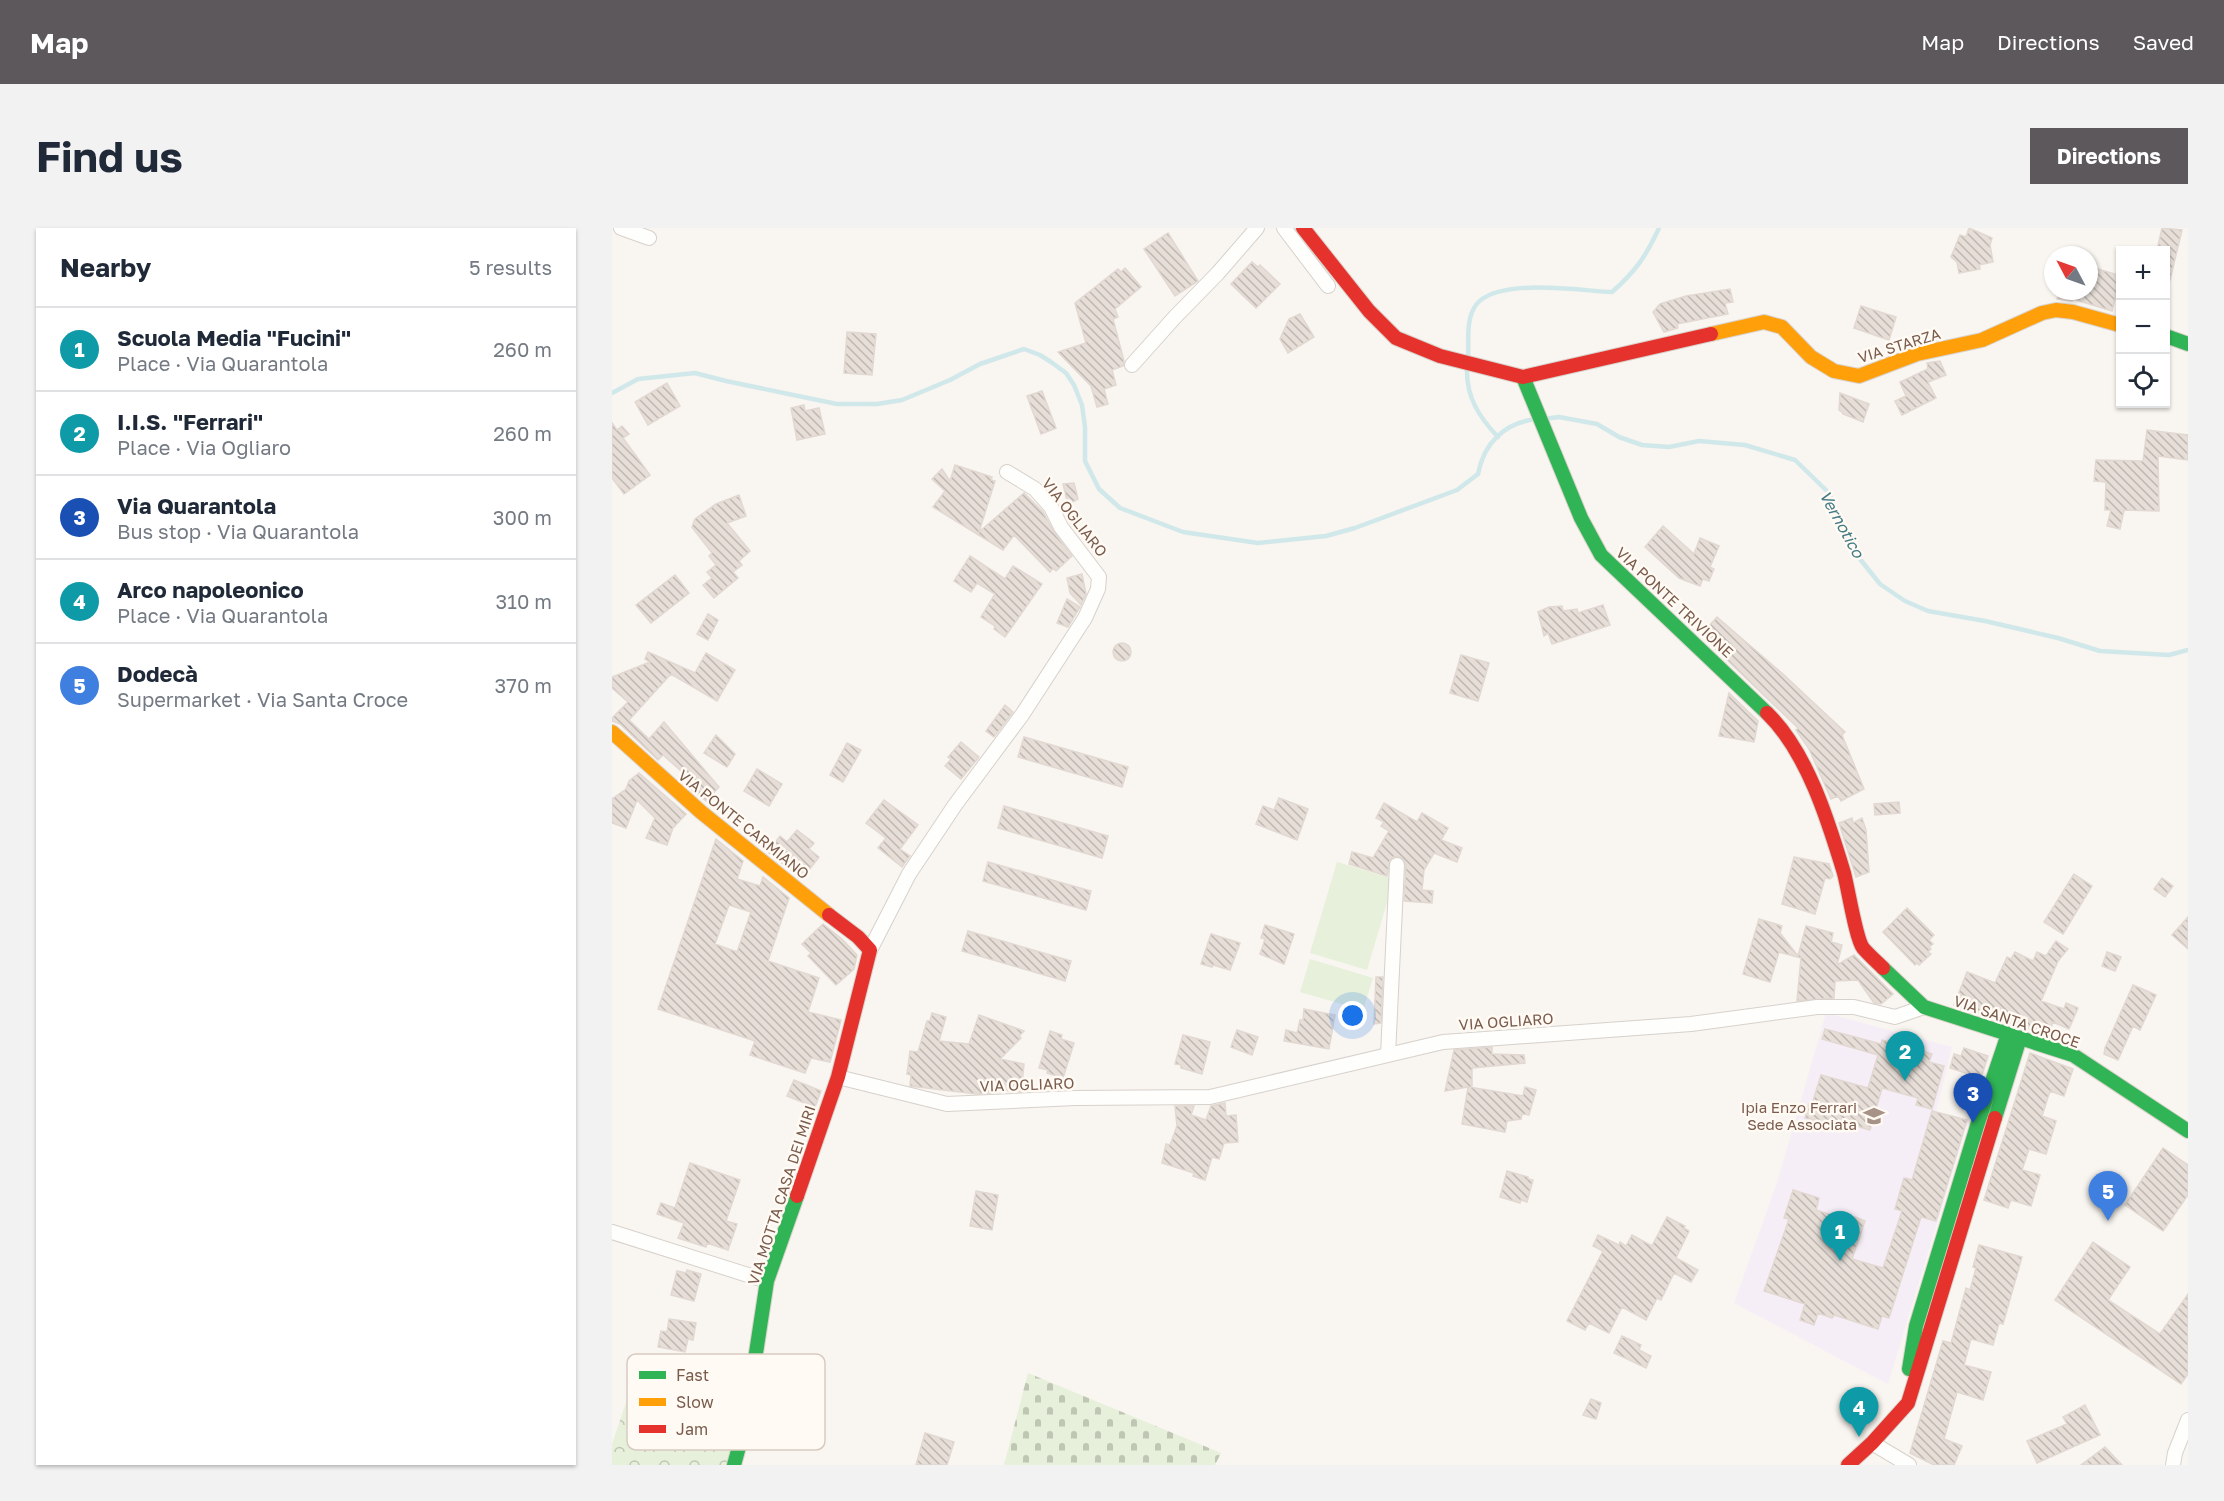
<!DOCTYPE html>
<meta charset="utf-8">
<style>
:root{--surface:#fff;--page:#f2f2f3;--text:#1f2937;--muted:#747a83;--line:#e0e1e3;--accent:#5c585b}
body{margin:0;font-family:"Golos Text",sans-serif;background:var(--page);color:var(--text)}
.controls{position:absolute;right:18px;top:18px;display:grid;overflow:hidden;border-radius:0px;box-shadow:0 2px 4px #0004}
.controls button{width:54px;height:54px;display:grid;place-items:center;padding:0;border:0;border-bottom:2px solid var(--line);background:var(--surface);color:var(--text);font:30px sans-serif}
.compass{position:absolute;left:1432px;top:18px;width:54px;height:54px;border-radius:50%;background:var(--surface);box-shadow:0 2px 4px #0004;rotate:311deg}
.you{position:absolute;left:741px;top:788px;width:21px;height:21px;margin:-15px;border:4px solid #fff;border-radius:50%;background:#1a73e8;box-shadow:0 0 0 9px #1a73e833}
.badge{display:grid;place-items:center;width:39px;height:39px;border-radius:50%;background:var(--accent);color:#fff;font-size:20px;font-weight:700}
.pin{position:absolute;translate:-50% -50px;filter:drop-shadow(0 2px 3px #0008)}
.pin::after{content:'';position:absolute;top:32px;width:21px;height:18px;background:inherit;clip-path:polygon(0 0,100% 0,50% 100%)}
.list{margin:0;padding:0;list-style:none}
h2{display:flex;justify-content:space-between;align-items:center;height:78px;margin:0;padding:0 24px;font-size:26px}
h2 small{font-size:20px;font-weight:400;color:var(--muted)}
.list li{display:grid;grid-template-columns:39px 1fr auto;gap:18px;align-items:center;box-sizing:border-box;height:84px;padding:0 24px;border-top:2px solid var(--line)}
.list b{display:block;font-size:22px;white-space:nowrap}
.list p{margin:0;font-size:20px;white-space:nowrap;color:var(--muted)}
.list em{font-size:20px;font-style:normal;color:var(--muted)}
.icon{flex:none;width:33px;height:33px;fill:none;stroke:currentColor;stroke-width:2;stroke-linecap:round;stroke-linejoin:round}
.map{position:relative;flex:none;width:1576px;height:1237px;overflow:hidden;border-radius:0px}
header{display:flex;align-items:center;gap:36px;box-sizing:border-box;height:84px;padding:0 30px;background:var(--accent);color:#fff}
header strong{font-size:28px}
nav{display:flex;gap:33px;margin-inline-start:auto;font-size:21px}
.intro{display:flex;align-items:center;justify-content:space-between;box-sizing:border-box;height:144px;padding:0 36px}
h1{margin:0;font-size:42px}
.button{padding:15px 27px;border-radius:0px;background:var(--accent);color:#fff;font-size:21px;font-weight:700}
main{display:flex;gap:36px;padding:0 36px}
aside{flex:1;background:var(--surface);border-radius:0px;box-shadow:0 2px 4px #0004}
.map>svg:first-child{display:block}
</style>
<header>
<strong>Map</strong>
<nav><a>Map</a><a>Directions</a><a>Saved</a></nav>
</header>
<div class="intro"><h1>Find us</h1><a class="button">Directions</a></div>
<main>
<aside>
<h2>Nearby<small>5 results</small></h2>
<ul class="list">
<li><span class="badge" style="background:#0f9aa8">1</span><div><b>Scuola Media &quot;Fucini&quot;</b><p>Place · Via Quarantola</p></div><em>260 m</em></li>
<li><span class="badge" style="background:#0f9aa8">2</span><div><b>I.I.S. &quot;Ferrari&quot;</b><p>Place · Via Ogliaro</p></div><em>260 m</em></li>
<li><span class="badge" style="background:#1a4fb4">3</span><div><b>Via Quarantola</b><p>Bus stop · Via Quarantola</p></div><em>300 m</em></li>
<li><span class="badge" style="background:#0f9aa8">4</span><div><b>Arco napoleonico</b><p>Place · Via Quarantola</p></div><em>310 m</em></li>
<li><span class="badge" style="background:#3f7fe0">5</span><div><b>Dodecà</b><p>Supermarket · Via Santa Croce</p></div><em>370 m</em></li>
</ul>
</aside>
<div class="map">
<svg width="1576" height="1237" viewBox="0 0 1576 1237">
<defs>
<pattern id="cemetery-stones" width="16" height="16" patternUnits="userSpaceOnUse" patternTransform="scale(1.5)"><rect width="16" height="16" fill="#e7f0db"/><path d="M2 7V4a2 2 0 0 1 4 0v3zM10 15v-3a2 2 0 0 1 4 0v3z" fill="#c0c6b4"/></pattern>
<pattern id="park-crowns" width="20" height="18" patternUnits="userSpaceOnUse" patternTransform="scale(1.5)"><rect width="20" height="18" fill="#e7f0db"/><path d="M2 6a3 3 0 1 1 6 0M12 15a3 3 0 1 1 6 0" fill="none" stroke="#c0c6b4"/></pattern>
<pattern id="building-back-hatch" width="6" height="6" patternUnits="userSpaceOnUse" patternTransform="scale(1.5)"><rect width="6" height="6" fill="#e6ded7"/><path d="M-1 5l2 2M0 0l6 6M5-1l2 2" fill="none" stroke="#bfb7b1"/></pattern>
</defs>
<rect width="100%" height="100%" fill="#f9f5f0"/>
<path fill="#f6eef6" d="M1214 785 1340 819 1324 884 1356 893 1276 1156 1122 1075 1166 952Z"/>
<path fill="url(#cemetery-stones)" d="M416 1145 609 1225 603 1237H392Z"/>
<path fill="url(#park-crowns)" d="M29 1130 137 1154 115 1237H0V1216Z"/>
<path fill="#e7f0db" d="M725 634 782 651 755 742 698 725Z
M698 731 761 750 751 782 688 764Z"/>
<g fill="none" stroke-linecap="round" stroke-linejoin="round">
<path stroke="#d0e8ea" stroke-width="4.5" d="M856 132C857 116 854 96 861 82 876 47 968 63 1000 64 1024 43 1034 28 1047 0
M855 140C854 169 867 189 886 209
M0 165 26 151 83 145 114 153 225 176H265L290 172 338 152 368 136 412 121 428 127 439 134 454 145 462 157 470 177 473 199V233L487 261 508 280 571 304 646 315 714 308 743 300 845 262 866 246C872 215 892 195 924 191
M932 191 947 189 985 196 1007 209 1030 217 1057 219 1087 213 1133 217 1183 232 1217 265 1234 307 1248 331 1268 356 1293 373 1316 383 1373 393 1446 410 1488 423 1557 427 1576 422"/>
</g>
<path fill="url(#building-back-hatch)" stroke="#e2d8d2" stroke-width="1.5" fill-rule="evenodd" d="M1357 0 1380 10 1378 17 1381 34 1367 37 1368 41 1347 45 1345 34 1339 29 1348 7 1354 9Z
M1550 0 1570 2 1558 52H1554V22H1545Z
M556 5 586 53 563 68 532 21Z
M640 34 646 39 648 37 668 56 644 80 619 56Z
M513 40 529 59 503 81 506 89 501 91 512 133 511 138 500 142 504 157 492 161 496 176 485 179 479 158 446 124 474 115 463 75 506 41 509 44Z
M1486 41 1509 48 1500 83 1461 71 1460 73 1445 71 1447 67 1444 66 1445 63H1479Z
M1118 61 1121 74 1113 75 1116 86 1065 96 1066 100 1052 104 1041 84 1048 76 1074 68Z
M1249 78 1284 89 1277 112 1242 100Z
M688 86 702 109 676 125 668 111 677 91Z
M235 104 264 106 260 147 232 145Z
M1328 133 1334 147 1316 154 1324 170 1290 187 1283 173 1294 168 1288 154 1316 141 1315 135Z
M55 155 68 178 36 197 23 174Z
M430 163 444 200 429 206 415 168Z
M1228 165 1257 176 1251 194 1231 186 1230 184 1227 182Z
M192 177 193 183 207 180 213 206 185 212 179 180Z
M0 195 5 202 10 198 17 206 11 210 38 247 12 266 0 250Z
M1535 202 1576 207V232L1546 228 1547 283 1512 282 1508 301 1495 298 1499 282H1493L1494 254 1482 253 1484 232 1531 233Z
M343 237 380 249 379 252 383 253 367 304 412 265 431 284 442 304 460 328 444 343 441 340 438 344 402 307 391 322 321 279 333 263 320 251 330 241 338 253Z
M462 255 466 271 456 277 451 256Z
M127 267 134 288 115 295 138 323 127 333 130 337 121 344 126 350 102 370 91 357 100 350 95 344 104 337 97 328 100 325 80 299 83 291 104 276Z
M1051 298 1082 326 1088 310 1107 318 1098 339 1102 341 1097 353 1091 351 1088 358 1067 350 1033 319Z
M358 328 393 351 401 338 430 356 393 409 382 401 383 398 369 389 383 366 365 355 359 364 342 353Z
M470 346 474 366 469 377 458 365 455 350Z
M63 347 77 365 39 395 24 377Z
M455 371 468 379 456 399 445 395Z
M991 377 998 397 940 416 936 405 932 408 926 384 937 379 950 378 951 383 965 381 966 385Z
M96 386 106 392 96 412 85 406Z
M1105 389 1172 447 1233 504 1230 507 1252 561 1229 573 1226 568 1219 571 1197 521 1184 502 1186 500 1089 407Z
M501 424a9 9 0 1 1 18 0a9 9 0 1 1-18 0Z
M36 424 83 445 94 425 123 442 105 473 59 446 17 492 37 511 52 494 107 559 94 573 73 556 77 550 51 527 46 532 8 496 0 493V490L16 474 0 460V449L38 434 33 431Z
M849 427 877 435 866 473 838 465Z
M1117 465 1146 493 1142 514 1107 508Z
M393 477 401 484 382 509 374 503Z
M104 507 123 526 115 539 92 525Z
M412 509 516 539 510 559 406 529Z
M349 514 367 529 349 551 333 538 339 531 336 529Z
M235 515 249 522 231 554 218 547Z
M145 541 170 556 157 578 132 563Z
M27 545 74 586 61 600 55 617 34 610 43 590 25 572 14 600 0 595V571L14 561 17 553Z
M667 570 696 581 685 612 644 596 651 578 662 582Z
M272 572 306 597 288 621 298 628 290 639 266 620 274 610 254 595Z
M1287 574 1288 585 1263 587 1262 576Z
M772 575 805 594 810 585 836 600 829 612 850 620 845 634 822 625 812 642 810 662 821 663 820 675 792 673 794 637 789 629H781L778 632 775 648 737 636 740 624 761 630 777 603 769 598 772 594 764 590Z
M392 578 496 608 490 630 386 600Z
M1240 590 1241 595 1250 590 1254 602 1257 644 1244 649 1227 595Z
M185 602 202 615 197 621 207 629 190 651 156 624 168 608 175 614Z
M104 611 131 633 125 651 148 658 151 649 177 670 156 733 207 750 196 784 229 792 218 834 199 830 193 845 138 827 143 813 46 781ZM117 677 139 684 125 724 103 716Z
M1182 629 1217 636 1221 648 1218 651 1213 650 1203 686 1170 676Z
M376 634 479 663 474 682 371 653Z
M1462 646 1480 658 1451 706 1432 694Z
M1550 650 1561 658 1553 669 1542 661Z
M1295 680 1322 707 1317 712 1321 716 1317 719 1319 721 1316 724 1319 726 1307 737 1305 735 1303 737 1271 704Z
M1576 689V721L1560 707Z
M1147 691 1170 698 1168 705 1186 728 1194 698 1221 705 1219 714 1230 717 1225 737 1242 727 1281 766 1269 776 1262 775 1246 752 1223 753 1222 770 1185 773 1189 730 1167 724 1158 754 1131 746Z
M211 696 230 711 245 727 242 741 224 757 196 728 199 725 190 716Z
M653 697 682 706 672 736 648 726 653 711 649 710Z
M356 703 459 733 453 753 350 723Z
M599 706 628 715 618 742 601 737 600 739 589 736Z
M1444 713 1456 721 1446 733 1429 773 1452 781 1454 775 1466 780 1457 801 1441 794 1436 807 1342 777 1355 744 1383 755 1395 729 1399 731 1403 724 1421 733 1425 724 1434 728Z
M1495 724 1509 729 1503 743 1490 738Z
M764 749H771L769 795 762 796Z
M1521 757 1544 767 1528 802 1521 798 1506 832 1492 826 1493 820Z
M692 781 723 787 717 821 672 813 674 802 685 805 688 792H691Z
M320 785 334 789 327 813 357 816 367 787 412 803 407 808 409 810 388 831 412 836 409 864 385 862V865L365 866 298 858 299 847 295 846 298 823 306 824 315 793H318Z
M1213 801 1269 816 1270 812 1320 826 1317 834 1332 838 1320 881 1304 877 1306 870 1270 860 1258 902 1244 898 1243 904 1193 890 1197 875 1200 876 1209 847 1256 860 1266 827 1210 811Z
M625 802 646 809 640 827 619 819Z
M438 803 450 807 449 811 462 815 451 850 435 845 436 842 427 840Z
M571 807 598 814 590 846 569 840V837L563 836Z
M880 819V826L912 827 913 835 860 840V859H857L911 868 913 859 924 862 917 887 910 886 909 891 895 893 893 904 850 896 856 859 833 863 842 822Z
M1352 820 1376 828 1369 850 1338 840 1342 826 1349 828Z
M1418 825 1461 841 1452 868 1438 863 1430 888 1444 893 1434 926 1417 921 1410 942 1428 947 1419 978 1399 972 1396 980 1372 972Z
M182 852 209 863 203 879 175 868Z
M613 875 614 888 624 887 626 914 612 915 607 931 600 929 593 952 581 948 582 945 550 935 554 916 558 917 565 898 563 878H582L579 887 594 892 599 878Z
M1320 883 1355 892 1324 993 1309 989 1277 1090 1270 1088 1266 1101 1222 1087 1220 1090 1206 1085 1202 1097 1188 1092 1193 1076 1152 1063 1177 991 1172 990 1181 962 1207 970 1204 982 1241 994 1243 989 1253 993 1240 1031 1271 1040 1290 983 1283 981 1292 950 1300 952Z
M1551 920 1576 937V967L1551 1003 1513 977Z
M78 935 128 952 114 993 125 996 116 1022 95 1015 94 1019 66 1010 72 995 45 986 49 975 63 980Z
M895 943 916 949V951L921 952 915 974 909 972 908 975 888 969Z
M364 963 386 967 380 1002 358 998Z
M1055 989 1073 998 1072 1000 1077 1003 1064 1030 1086 1042 1079 1054 1062 1045 1049 1072 1045 1070 1034 1092 1010 1079 997 1105 977 1095 973 1102 955 1093 991 1023 981 1018 986 1007 1007 1017 1008 1014 1014 1018 1020 1007 1040 1018Z
M1481 1014 1518 1039 1496 1072 1548 1106 1576 1066V1146L1569 1156 1443 1072Z
M1367 1017 1410 1029 1391 1096 1387 1095 1381 1117 1359 1111 1352 1137 1379 1144 1371 1172 1345 1164 1332 1211 1350 1218 1342 1237H1322L1298 1225 1331 1113 1339 1115 1354 1060 1358 1062 1364 1040 1361 1039Z
M75 1042 89 1046 82 1073 59 1067 65 1043 74 1045Z
M57 1091 84 1095 81 1112 76 1111 73 1124 46 1119 49 1103 55 1104Z
M1010 1108 1029 1117 1027 1122 1039 1128 1034 1140 1002 1125Z
M979 1171 989 1175 984 1191 971 1187Z
M1473 1177 1488 1207 1425 1235 1415 1213 1455 1196 1451 1189Z
M313 1205 342 1214 335 1237H304Z
M1493 1219 1510 1237H1469Z"/>
<g fill="none" stroke-linecap="round" stroke-linejoin="round">
<defs>
<path id="street" d="M9 0 37 10
M672 0 716 58
M520 137 563 89 606 45 645 0
M258 722 297 646 343 577 410 487 473 390 486 361 487 349 449 299 439 279 423 261 395 244
M776 827 785 637
M226 849 335 876 463 870 598 869 831 814 1079 796 1205 779H1242L1283 789 1312 779
M0 1004 155 1053
M1260 1215 1297 1237
M1561 1237 1563 1225 1576 1192"/>
<path id="fast" d="M1554 108 1576 116
M911 149 969 290 989 327 1155 485
M1271 740 1312 779 1461 827 1576 903
M1383 890 1408 810
M1297 1141 1304 1098 1365 898 1396 806
M122 1237 133 1197 155 1053 185 968"/>
<path id="slow" d="M1099 106 1152 94 1170 99 1199 129 1222 143 1247 148 1305 126 1370 112 1430 85 1444 82 1461 84 1508 97
M0 504 89 584 217 687"/>
<path id="jam" d="M691 0 757 83 784 110 828 128 911 149 1099 106
M1155 485C1195 524 1216 592 1232 645 1236 660 1244 711 1251 720 1257 727 1265 734 1271 740
M185 968 226 849 258 722 246 709 217 687
M1236 1237 1260 1215 1296 1175 1383 890"/>
</defs>
<use href="#street" stroke="#d7d1cb" stroke-width="16"/>
<use href="#fast" stroke="#d9d2cb" stroke-width="16"/>
<use href="#slow" stroke="#d9d2cb" stroke-width="16"/>
<use href="#jam" stroke="#d9d2cb" stroke-width="16"/>
<use href="#street" stroke="#fefefd" stroke-width="14"/>
<use href="#fast" stroke="#30b455" stroke-width="14"/>
<use href="#slow" stroke="#ff9f0a" stroke-width="14"/>
<use href="#jam" stroke="#e5322d" stroke-width="14"/>
</g>
<defs>
<symbol id="school-bare" viewBox="-9 -9 18 18"><path d="M0-5L7-2L0 1L-7-2ZM-4 1L0 2.5L4 1V4Q0 6-4 4Z" fill="#a69286" stroke="#fffaf3" stroke-width="2.5" paint-order="stroke"/></symbol>
</defs>
<g fill-rule="evenodd">
<use href="#school-bare" x="1247" y="873" width="30" height="30"/>
</g>
<g text-anchor="middle" dominant-baseline="central" stroke-width="5" stroke-linejoin="round" paint-order="stroke">
<g font-size="15" fill="#7a5c4d" stroke="#fffaf3">
<text transform="translate(1287 117) rotate(-17)">VIA STARZA</text>
<text transform="translate(463 289) rotate(52)">VIA OGLIARO</text>
<text transform="translate(1063 374) rotate(43)">VIA PONTE TRIVIONE</text>
<text transform="translate(132 596) rotate(39)">VIA PONTE CARMIANO</text>
<text transform="translate(894 793) rotate(-4)">VIA OGLIARO</text>
<text transform="translate(1405 793) rotate(19)">VIA SANTA CROCE</text>
<text transform="translate(415 856) rotate(-2)">VIA OGLIARO</text>
<text transform="translate(169 967) rotate(-72)">VIA MOTTA CASA DEI MIRI</text>
</g>
<g font-size="15" fill="#7a5c4d" stroke="#fffaf3" text-anchor="end">
<text x="1245" y="879">Ipia Enzo Ferrari<tspan x="1245" dy="17">Sede Associata</tspan></text>
</g>
<g font-size="16" font-style="italic" fill="#437c86" stroke="#fffaf3">
<text transform="translate(1230 296) rotate(61)">Vernotico</text>
</g>
</g>
<rect x="15" y="1126" width="198" height="96" rx="9" fill="#fffaf3" stroke="#d7cbc1" stroke-width="1.5"/>
<rect x="27" y="1143" width="27" height="8" fill="#30b455"/>
<rect x="27" y="1170" width="27" height="8" fill="#ff9f0a"/>
<rect x="27" y="1197" width="27" height="8" fill="#e5322d"/>
<g font-size="16" fill="#7a5c4d">
<text x="64" y="1153">Fast</text>
<text x="64" y="1180">Slow</text>
<text x="64" y="1207">Jam</text>
</g>
</svg>
<div class="controls">
<button>+</button>
<button>−</button>
<button><svg class="icon" aria-label="locate" viewBox="0 0 24 24"><circle cx="12" cy="12" r="6"/><path d="M12 2v4M12 18v4M2 12h4M18 12h4"/></svg></button>
</div>
<svg class="compass" viewBox="-18 -18 36 36"><path d="M0-13l5 13h-10z" fill="#e53935"/><path d="M0 13l5-13h-10z" fill="#747a83"/></svg>
<div class="you"></div>
<div class="pin badge" style="left:1228px;top:1033px;background:#0f9aa8">1</div>
<div class="pin badge" style="left:1293px;top:853px;background:#0f9aa8">2</div>
<div class="pin badge" style="left:1361px;top:895px;background:#1a4fb4">3</div>
<div class="pin badge" style="left:1247px;top:1209px;background:#0f9aa8">4</div>
<div class="pin badge" style="left:1496px;top:993px;background:#3f7fe0">5</div>
</div>
</main>
